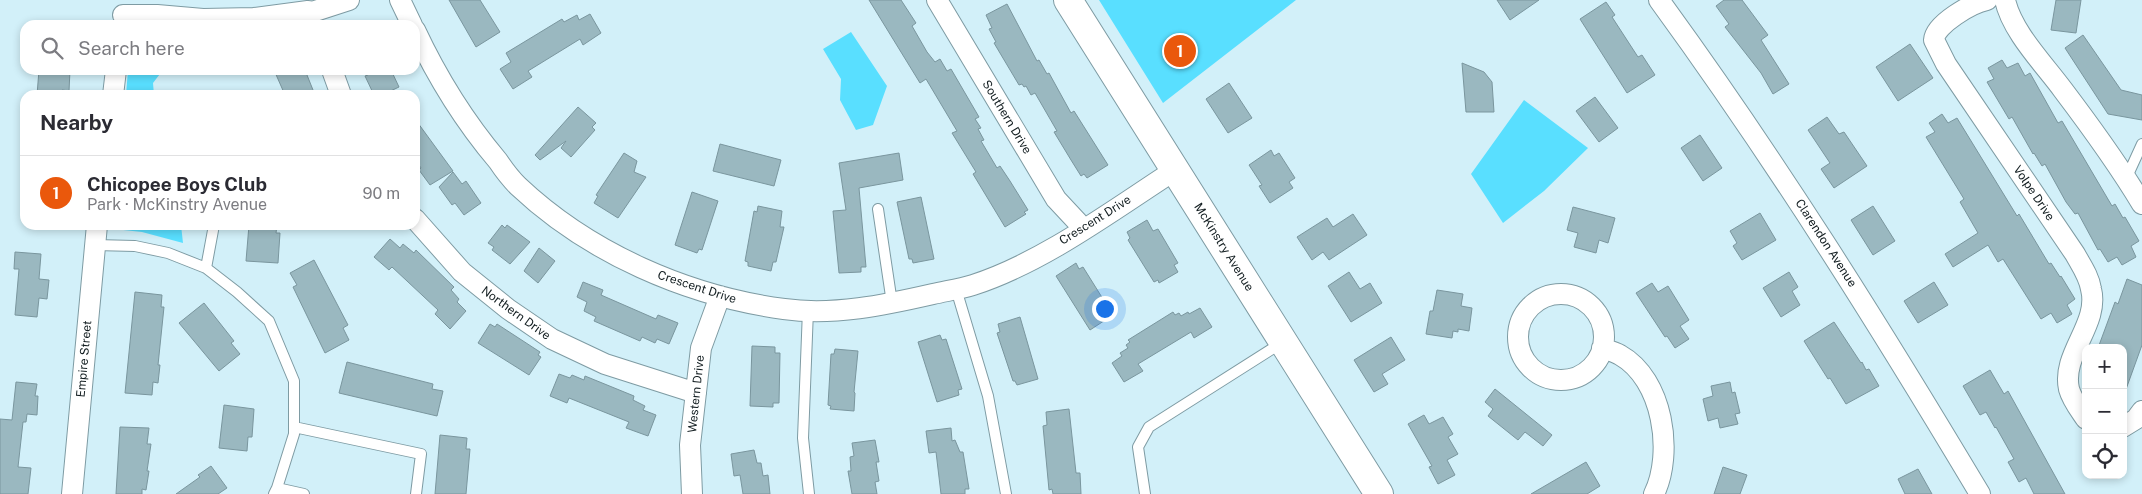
<!DOCTYPE html>
<meta charset="utf-8">
<style>
:root{--surface:#fff;--page:#f7f7f7;--text:#2b2b33;--muted:#7c7c81;--line:#e1e1e2;--accent:#ea580c}
body{margin:0;font-family:"Public Sans",sans-serif;background:var(--page);color:var(--text)}
.controls{position:absolute;right:15px;bottom:15px;display:grid;overflow:hidden;border-radius:10px;box-shadow:0 2px 8px #0003}
.controls button{width:45px;height:45px;display:grid;place-items:center;padding:0;border:0;border-bottom:1px solid var(--line);background:var(--surface);color:var(--text);font:25px sans-serif}
.you{position:absolute;left:1104px;top:308px;width:18px;height:18px;margin:-12px;border:4px solid #fff;border-radius:50%;background:#1a73e8;box-shadow:0 0 0 8px #1a73e833}
.badge{display:grid;place-items:center;width:32px;height:32px;border-radius:50%;background:var(--accent);color:#fff;font-size:16px;font-weight:700}
.pin{position:absolute;translate:-50% -50%;border:2px solid #fff;box-shadow:0 1px 5px #0006}
.list{margin:0;padding:0;list-style:none}
h2{display:flex;justify-content:space-between;align-items:center;height:65px;margin:0;padding:0 20px;font-size:21px}
h2 small{font-size:16px;font-weight:400;color:var(--muted)}
.list li{display:grid;grid-template-columns:32px 1fr auto;gap:15px;align-items:center;box-sizing:border-box;height:75px;padding:0 20px;border-top:1px solid var(--line)}
.list b{display:block;font-size:19px;white-space:nowrap}
.list p{margin:0;font-size:16px;white-space:nowrap;color:var(--muted)}
.list em{font-size:16px;font-style:normal;color:var(--muted)}
.icon{flex:none;width:28px;height:28px;fill:none;stroke:currentColor;stroke-width:2;stroke-linecap:round;stroke-linejoin:round}
.map{position:relative;flex:none;width:2142px;height:494px;overflow:hidden}
.search{position:absolute;background:var(--surface);box-shadow:0 2px 8px #0003;left:20px;top:20px;width:400px;height:55px;display:flex;align-items:center;gap:12px;box-sizing:border-box;padding:0 18px;border-radius:15px;color:var(--muted);font-size:19px}
.panel{position:absolute;background:var(--surface);box-shadow:0 2px 8px #0003;left:20px;top:90px;width:400px;height:140px;border-radius:15px}
.map>svg:first-child{display:block}
</style>
<div class="map">
<svg width="2142" height="494" viewBox="0 0 2142 494">
<rect width="100%" height="100%" fill="#d2f0f9"/>
<path fill="#59dfff" d="M1099 0H1296L1163 103Z
M851 32 887 86 873 125 856 130 840 100 841 79 823 49Z
M128 70H163L153 83 154 95H126Z
M1524 100 1588 148 1544 191 1503 223 1471 174Z
M114 225H181L183 243 142 232 114 229Z"/>
<path fill="#9ab8c0" stroke="#7a969e" d="M449 0H480L500 32 476 47Z
M869 0H901L916 23 912 26 927 52 935 62 940 59 947 71 951 69 979 117 975 119 981 128 978 129 984 140 981 141 997 168 1000 166 1010 181 1028 210 1024 212 1026 214 1005 227 973 174 976 172 952 133 957 131 926 79 920 83Z
M1497 0H1539L1510 20Z
M1724 0H1742L1768 35 1761 40 1789 84 1773 94 1761 73 1725 27 1729 24 1716 6Z
M2056 0H2081L2076 33 2051 30Z
M1606 2 1615 15 1612 17 1638 57 1642 55 1655 75 1627 93 1580 19Z
M1007 4 1037 61 1039 60 1047 74 1049 73 1071 113 1074 111 1108 165 1087 178 1084 174 1081 176 1071 160 1054 132 1057 131 1035 93 1031 95 1026 86 1024 87 1022 84 1019 85 994 43 996 42 989 29 992 28 986 15Z
M590 14 601 33 583 45 580 39 528 71 532 77 513 89 500 69 511 62 506 53 562 19 564 22 577 15 579 20Z
M2083 35 2121 90 2142 95V120L2108 114 2065 48Z
M1910 44 1933 78 1898 101 1876 67Z
M2002 60 2007 68 2018 63 2025 76 2030 73 2058 123 2062 121 2112 206 2115 204 2123 218 2125 217 2139 241 2131 246 2136 257 2122 265 2117 257 2108 262 2100 249 2098 250 2078 213 2075 214 2066 202 2045 164 2042 166 2034 153 2033 154 2012 117 2009 119 1987 82 1994 79 1988 68Z
M1462 63 1484 72 1492 82 1494 112H1466Z
M39 70H70L69 91 62 90 61 95H37Z
M274 70H305L315 95H285Z
M365 70H391L399 87 382 95H374L365 76 368 75Z
M1229 83 1252 118 1228 133 1206 99Z
M1595 97 1618 128 1599 142 1576 111Z
M578 107 596 123 592 127 595 130 571 157 561 148 566 141 540 160 535 155Z
M1942 114 1948 123 1957 118 2017 216 2019 214 2049 264 2051 263 2060 277 2061 276 2075 299 2067 305 2072 314 2057 323 2051 313 2041 319 2003 259 1998 262 1988 245 1953 267 1945 254 1978 233 1960 202 1964 199 1926 137 1935 132 1929 123Z
M1827 117 1839 134 1844 132 1867 166 1834 188 1821 169 1830 163 1808 130Z
M415 119 453 171 430 185 419 170 421 168 415 159Z
M1700 135 1722 168 1703 181 1681 148Z
M720 144 781 160 774 186 713 171Z
M1271 150 1274 156 1279 153 1295 178 1289 182 1293 188 1270 203 1259 186 1262 185 1249 165Z
M624 153 637 161 634 172 646 177 618 218 594 203 598 196 596 195Z
M899 153 903 180 859 188 866 267H861V272L839 273 833 211 846 210 839 163Z
M453 172 462 184 466 181 481 203 464 215 455 203 452 205 439 187Z
M692 192 718 201 702 250 699 249 697 253 675 245Z
M921 197 934 259 913 263 912 259H909L897 202Z
M758 206 782 211 780 227H784L776 262H773L771 271 748 266V262L745 261 754 211 757 212Z
M1873 206 1895 241 1873 255 1851 220Z
M1573 207 1615 218 1608 243 1599 240 1596 253 1574 247 1578 233 1567 230Z
M1760 213 1776 240 1742 260 1733 246 1737 243 1730 231Z
M1353 214 1367 235 1329 260 1323 252 1312 260 1297 237 1327 218 1333 227Z
M1147 220 1153 231 1158 229 1178 263 1174 265 1178 272 1159 283 1158 280 1154 282 1128 240 1130 238 1127 232Z
M249 225H277L276 233H280L278 263 246 261Z
M502 225 505 228 507 225 530 242 510 264 492 250 494 247 488 243Z
M390 239 400 248 403 244 414 253 416 250 454 287 451 290 459 299 457 302 466 311 450 329 435 314 438 310 392 267 389 270 374 257Z
M539 248 555 261 538 283 524 271Z
M15 252 41 254 39 279 49 280 47 299 39 298 37 317 15 315 19 269H14Z
M314 260 348 325 343 328 349 340 325 353 293 287 297 285 290 273Z
M1076 263 1079 269 1083 267 1113 315 1090 330 1056 276Z
M1349 272 1360 289 1370 283 1382 303 1351 322 1328 286Z
M1789 272 1798 287 1792 291 1800 305 1781 317 1763 288Z
M2127 279 2142 285V345L2125 392 2123 391V348H2098L2115 302 2118 304Z
M583 282 603 290 601 295 656 319 658 315 678 323 669 344 657 339 655 343 642 337 640 341 594 321 596 317 584 311 587 302 577 297Z
M1934 282 1948 305 1918 323 1904 301Z
M1652 283 1658 292 1668 286 1689 320 1680 326 1689 339 1675 348 1667 336 1665 337 1636 293Z
M1437 290 1463 294 1461 306 1472 308 1469 331 1458 329V332L1453 331 1452 338 1426 334 1430 311H1433Z
M135 292 162 295 161 307H164L158 365H160L158 383 153 382 152 395 125 393Z
M204 303 234 341 231 343 240 354 219 371 179 323Z
M1200 308 1212 327 1194 338 1191 332 1138 364 1143 371 1124 382 1112 363 1122 356 1120 353 1128 348 1126 345 1130 342 1128 340 1173 312 1175 315 1179 313 1181 316 1188 312 1189 314Z
M1020 317 1038 379 1017 385 1015 381H1013L997 333 1000 332 998 324Z
M1834 322 1861 363 1862 362 1866 370 1869 369 1879 386 1846 404 1830 378 1828 379 1804 341Z
M490 324 495 327 497 324 540 352 538 355 541 357 529 375 478 343Z
M940 335 942 340 946 339 962 389 958 390 959 395 937 402 918 342Z
M1391 337 1405 360 1382 374 1388 384 1374 392 1354 360Z
M752 346 775 347V353H780L779 403H773V407L750 406Z
M835 349 858 351 854 392 855 393 854 411 830 409 831 406 828 405 831 354H834Z
M347 362 433 384 432 389 443 391 437 416 339 393Z
M1990 370 2004 394 2008 391 2065 494H2034L2026 478 2019 482 2008 462 2014 459 1996 427 1995 428 1986 412 1980 415 1963 386Z
M559 374 570 378 572 375 584 380 585 376 634 396 633 400 645 406 643 410 656 415 648 436 626 428 629 422 569 398 567 403 550 396Z
M16 382 37 384 35 396H38L37 415 27 414 26 422H23L18 467 31 468 28 494H0V419L12 420Z
M1730 382 1732 393 1735 392 1740 413 1735 414 1738 424 1720 428 1718 418 1708 421 1703 399 1713 396 1711 386Z
M1495 389 1552 435 1543 446 1525 432 1518 440 1488 416 1493 409 1485 402Z
M224 405 254 409 252 437H248L247 451 219 448Z
M1069 409 1076 473H1080L1081 494H1053L1052 489 1049 490 1043 426 1047 425 1046 412Z
M1424 415 1429 424 1443 417 1453 434 1448 437 1458 454 1447 460 1455 475 1438 484 1429 467 1432 466 1408 424Z
M120 427 149 428 147 444H151L147 471H149L146 490 142 489V494H116Z
M951 428 952 441 955 440 960 452H963L969 489H965V494H941L936 452 929 453 926 431Z
M440 435 467 438 466 449H470L466 494H435Z
M875 440 879 462H876L879 481 875 482 877 494H852L848 471H851L850 457 854 456 852 443Z
M754 450 757 463H761L763 476 768 475 770 494H743L740 475 734 476 731 454Z
M1586 462 1600 486 1587 494H1531Z
M211 466 227 488 218 494H176L200 477 198 475Z
M1723 467 1747 475 1740 494H1714Z
M1918 469 1932 494H1905L1898 479Z"/>
<g fill="none" stroke-linecap="round" stroke-linejoin="round">
<defs>
<path id="lane" d="M2126 179 2142 144
M878 209 892 303
M95 245 135 246 168 253 206 268 237 292 269 321 294 381V434L277 488 274 494
M206 268 214 225
M956 289 988 396 1006 494
M808 310 803 438 809 494
M294 427 421 454 416 494
M277 488 304 494
M1145 494 1138 447 1149 427 1283 342"/>
<path id="street" d="M400 0 412 25
M937 0 1056 199 1084 229
M1659 0C1775 159 1879 325 1980 494
M1987 0C1972 3 1935 24 1934 40L1946 64 2075 254C2081 265 2089 276 2091 289 2100 324 2061 354 2069 389 2072 400 2080 410 2086 419
M2005 0C2012 32 2044 64 2063 90 2091 127 2118 164 2142 204
M123 15H157L203 19 254 18 308 11 312 12 349 0
M415 30C437 77 465 122 498 161 504 170 511 179 518 186 589 253 687 296 784 309 833 316 885 305 933 294 946 291 960 289 973 285 1044 262 1113 210 1175 170
M332 70 341 95
M113 95 116 70
M415 219 462 272 508 309 552 339 605 364 696 393
M1518 337a43 43 0 1 1 86 0a43 43 0 1 1-86 0Z
M1602 348C1608 350 1615 352 1620 355 1663 379 1674 453 1654 494
M2123 427 2136 419 2142 411
M72 494 97 225
M692 494 690 445 701 348 720 296"/>
<path id="secondary" d="M1068 0 1379 494"/>
</defs>
<use href="#lane" stroke="#7e9ba3" stroke-width="12"/>
<use href="#street" stroke="#7e9ba3" stroke-width="22"/>
<use href="#secondary" stroke="#7e9ba3" stroke-width="30"/>
<use href="#lane" stroke="#fff" stroke-width="10"/>
<use href="#street" stroke="#fff" stroke-width="20"/>
<use href="#secondary" stroke="#fff" stroke-width="28"/>
</g>
<g text-anchor="middle" dominant-baseline="central" stroke-width="5" stroke-linejoin="round" paint-order="stroke">
<g font-size="12" fill="#121d20" stroke="#fff">
<text transform="translate(1007 117) rotate(59)">Southern Drive</text>
<text transform="translate(2034 193) rotate(56)">Volpe Drive</text>
<text transform="translate(1095 220) rotate(-32)">Crescent Drive</text>
<text transform="translate(1826 243) rotate(57)">Clarendon Avenue</text>
<text transform="translate(1224 247) rotate(58)">McKinstry Avenue</text>
<text transform="translate(697 287) rotate(18)">Crescent Drive</text>
<text transform="translate(516 313) rotate(36)">Northern Drive</text>
<text transform="translate(84 359) rotate(-85)">Empire Street</text>
<text transform="translate(696 394) rotate(-84)">Western Drive</text>
</g>
</g>
</svg>
<div class="controls">
<button>+</button>
<button>−</button>
<button><svg class="icon" aria-label="locate" viewBox="0 0 24 24"><circle cx="12" cy="12" r="6"/><path d="M12 2v4M12 18v4M2 12h4M18 12h4"/></svg></button>
</div>
<div class="you"></div>
<div class="pin badge" style="left:1180px;top:51px">1</div>
<div class="search"><svg class="icon" aria-label="search" viewBox="0 0 24 24"><circle cx="10" cy="10" r="6"/><path d="M15 15l6 6"/></svg>Search here</div>
<section class="panel">
<h2>Nearby<small></small></h2>
<ul class="list">
<li><span class="badge">1</span><div><b>Chicopee Boys Club</b><p>Park · McKinstry Avenue</p></div><em>90 m</em></li>
</ul>
</section>
</div>
